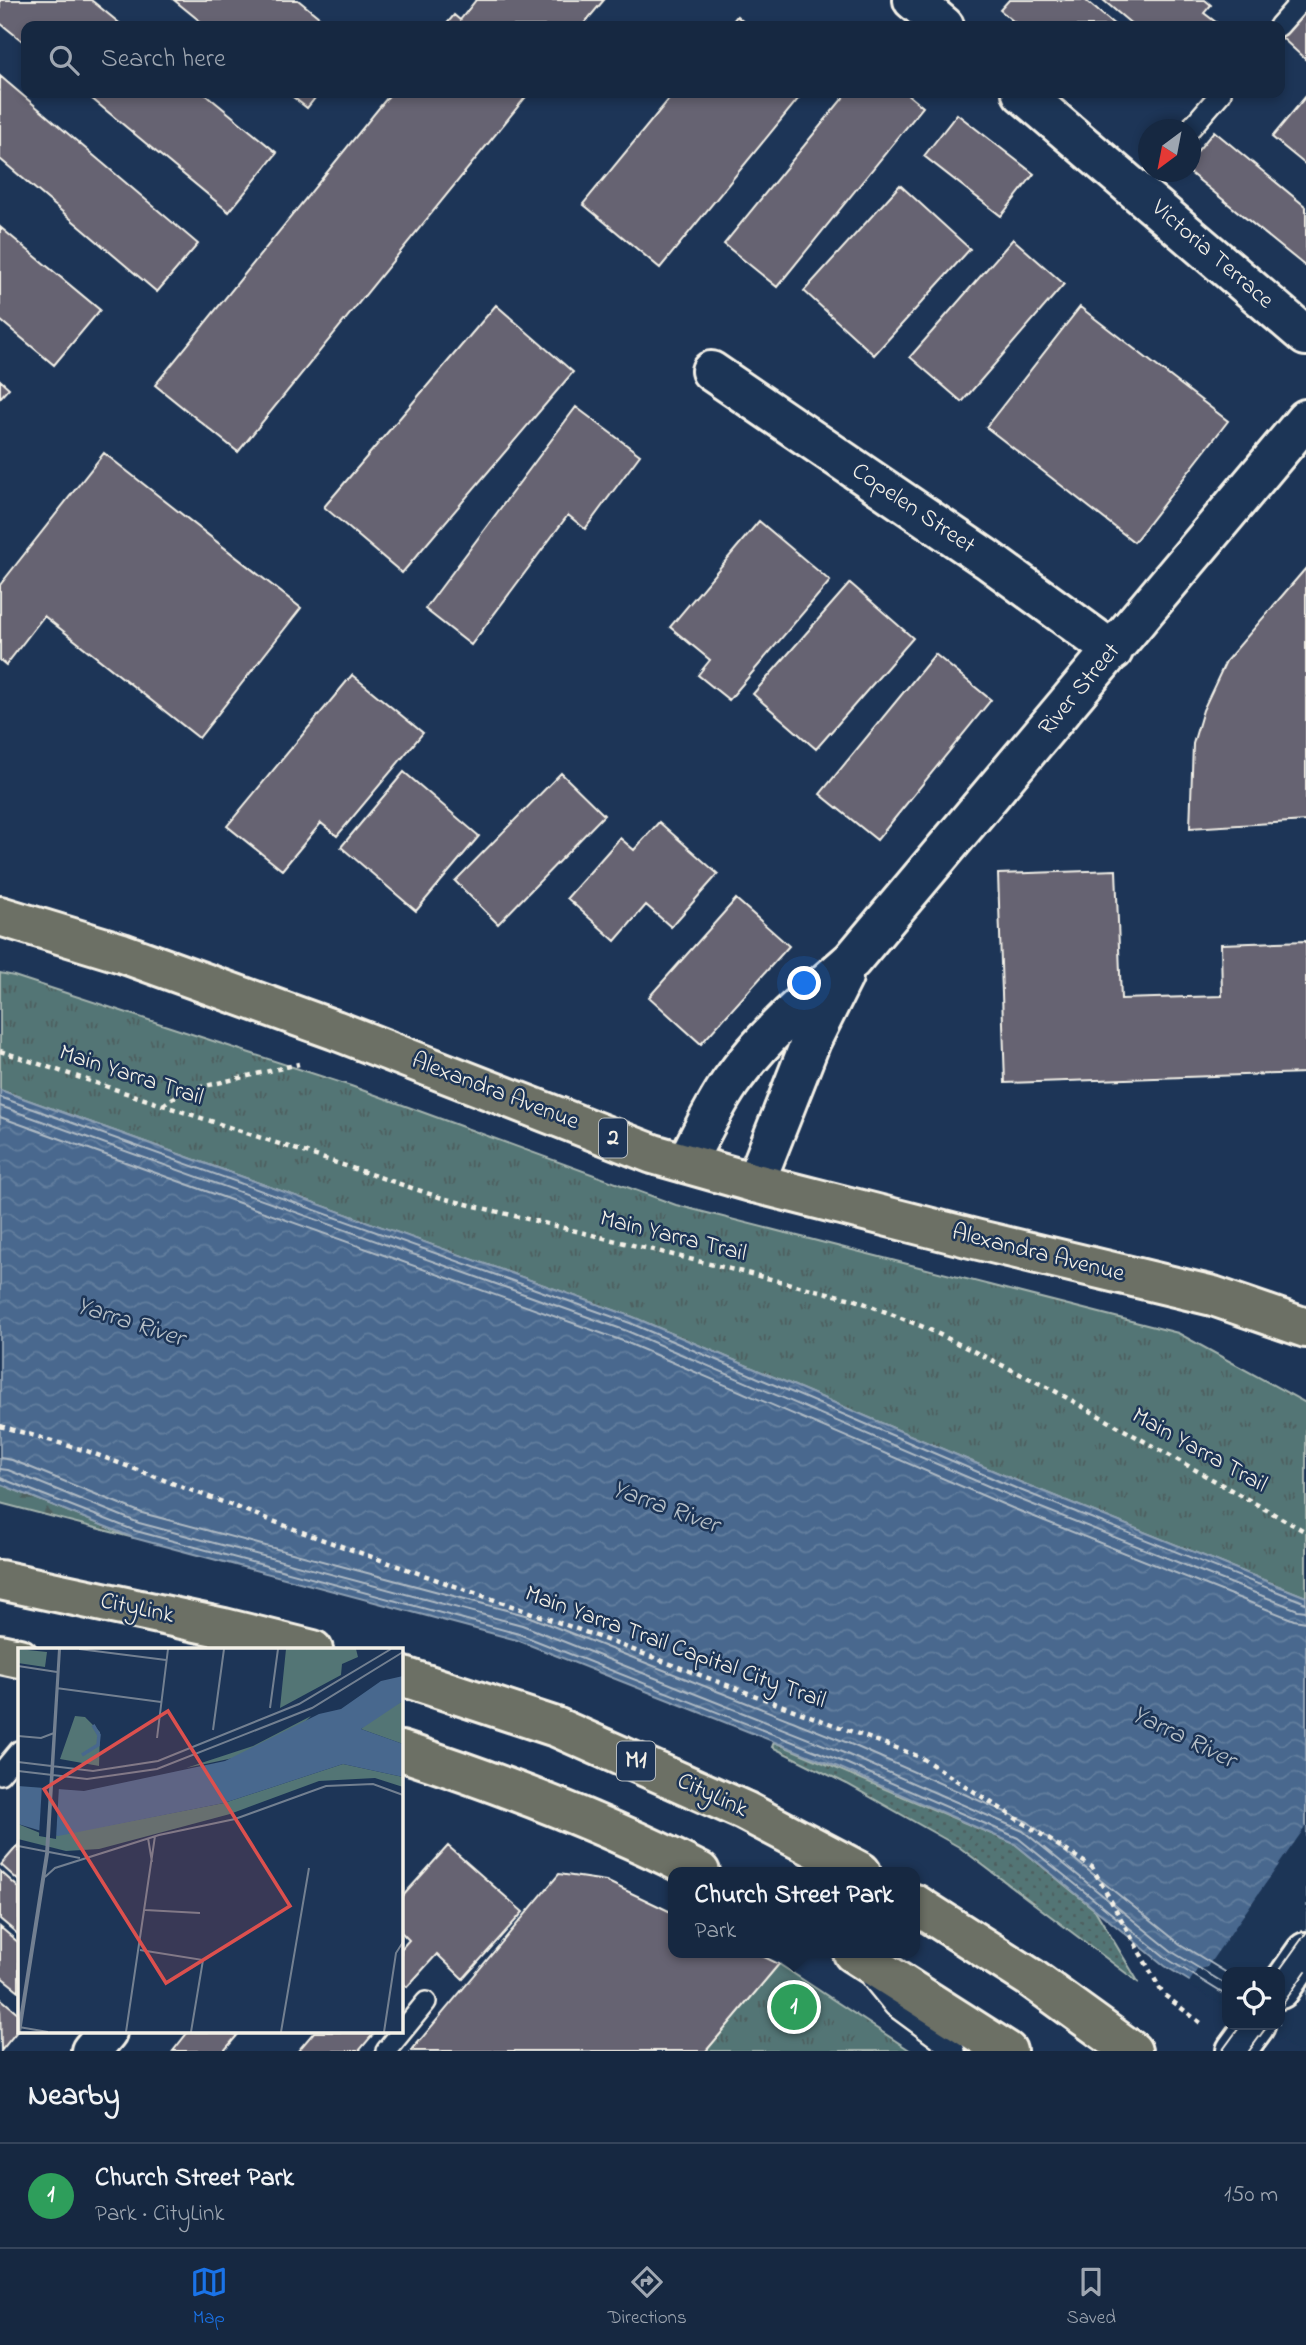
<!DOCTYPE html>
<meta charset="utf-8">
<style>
:root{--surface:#162841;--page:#23344c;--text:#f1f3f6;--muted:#9ea6b1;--line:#35445a;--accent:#1a73e8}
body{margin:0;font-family:"Indie Flower",sans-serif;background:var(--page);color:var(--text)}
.controls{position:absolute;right:21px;bottom:21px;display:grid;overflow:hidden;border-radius:14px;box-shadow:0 4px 10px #0003}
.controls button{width:63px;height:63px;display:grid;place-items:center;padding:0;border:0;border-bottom:2px solid var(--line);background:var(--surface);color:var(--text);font:35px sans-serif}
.compass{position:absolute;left:1138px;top:119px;width:63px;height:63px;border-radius:50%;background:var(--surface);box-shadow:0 4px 10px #0003;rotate:212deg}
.you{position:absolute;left:805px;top:984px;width:24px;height:24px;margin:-18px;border:5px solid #fff;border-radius:50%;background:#1a73e8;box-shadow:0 0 0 10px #1a73e833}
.badge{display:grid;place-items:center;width:46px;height:46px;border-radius:50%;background:var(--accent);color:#fff;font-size:23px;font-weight:700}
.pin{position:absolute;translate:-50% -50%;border:4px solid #fff;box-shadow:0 2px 7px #0006}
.popup{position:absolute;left:668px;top:1867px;width:252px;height:91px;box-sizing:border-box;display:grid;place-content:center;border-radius:14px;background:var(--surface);filter:drop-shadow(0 2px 5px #0005);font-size:23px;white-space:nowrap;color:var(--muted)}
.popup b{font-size:26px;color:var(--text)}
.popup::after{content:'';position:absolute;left:50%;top:100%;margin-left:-14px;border:14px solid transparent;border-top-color:var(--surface)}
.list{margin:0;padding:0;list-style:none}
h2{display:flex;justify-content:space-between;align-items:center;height:91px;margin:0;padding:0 28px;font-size:30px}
h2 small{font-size:23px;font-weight:400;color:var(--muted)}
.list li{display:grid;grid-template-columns:46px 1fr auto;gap:21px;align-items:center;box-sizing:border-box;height:105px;padding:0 28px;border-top:2px solid var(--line)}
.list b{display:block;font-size:26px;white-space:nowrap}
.list p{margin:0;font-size:23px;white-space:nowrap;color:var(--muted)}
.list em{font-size:23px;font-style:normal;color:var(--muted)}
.icon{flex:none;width:38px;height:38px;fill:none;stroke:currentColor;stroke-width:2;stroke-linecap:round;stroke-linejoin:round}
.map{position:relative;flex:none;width:1306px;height:2051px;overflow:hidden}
.search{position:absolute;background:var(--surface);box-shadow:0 4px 10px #0003;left:21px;right:21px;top:21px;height:77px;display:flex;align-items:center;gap:18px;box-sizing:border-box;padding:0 24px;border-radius:14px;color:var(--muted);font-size:26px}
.sheet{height:196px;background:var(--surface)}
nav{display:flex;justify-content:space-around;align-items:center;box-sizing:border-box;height:98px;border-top:2px solid var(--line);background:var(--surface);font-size:19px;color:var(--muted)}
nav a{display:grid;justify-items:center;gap:4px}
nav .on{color:var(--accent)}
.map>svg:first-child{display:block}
</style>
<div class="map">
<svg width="1306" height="2051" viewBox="0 0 1306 2051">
<defs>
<pattern id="grass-dots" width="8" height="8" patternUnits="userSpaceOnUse" patternTransform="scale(1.75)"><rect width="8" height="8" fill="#537575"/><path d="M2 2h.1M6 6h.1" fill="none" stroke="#4e5e5e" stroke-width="1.8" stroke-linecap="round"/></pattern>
<pattern id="forest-firs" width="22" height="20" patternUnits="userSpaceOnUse" patternTransform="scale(1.75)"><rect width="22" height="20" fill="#537575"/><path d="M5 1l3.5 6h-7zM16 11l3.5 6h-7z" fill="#4e5e5e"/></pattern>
<pattern id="park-tufts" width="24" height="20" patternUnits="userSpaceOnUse" patternTransform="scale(1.75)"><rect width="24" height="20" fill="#537575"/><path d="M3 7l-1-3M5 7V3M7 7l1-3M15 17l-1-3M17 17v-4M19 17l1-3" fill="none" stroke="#4e5e5e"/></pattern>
<pattern id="water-waves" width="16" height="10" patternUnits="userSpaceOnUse" patternTransform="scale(1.75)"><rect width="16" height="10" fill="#48688e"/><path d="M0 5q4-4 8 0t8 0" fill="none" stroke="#637e9e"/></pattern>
</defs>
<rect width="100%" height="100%" fill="#1d3557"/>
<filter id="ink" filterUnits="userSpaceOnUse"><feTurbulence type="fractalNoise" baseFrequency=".0143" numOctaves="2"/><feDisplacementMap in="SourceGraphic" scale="14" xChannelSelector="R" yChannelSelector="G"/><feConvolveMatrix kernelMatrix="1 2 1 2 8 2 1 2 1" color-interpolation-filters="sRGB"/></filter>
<g filter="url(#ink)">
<path fill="url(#grass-dots)" stroke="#a4b3ae" stroke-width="2" d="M774 1742 1015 1844 1095 1910 1139 1983 959 1847 847 1784 772 1747Z"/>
<path fill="url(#forest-firs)" stroke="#a4b3ae" stroke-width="2" d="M0 1484 134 1538 0 1503Z"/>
<path fill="url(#park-tufts)" stroke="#a4b3ae" stroke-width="2" d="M0 973 14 976 351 1086 676 1205 1178 1333 1306 1403V1597L1022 1483 633 1317 0 1090Z
M779 1964 911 2051H706Z"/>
<path fill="url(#water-waves)" stroke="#8d9fb2" stroke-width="2" d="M0 1090 633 1317 1022 1483 1306 1597V2051L1280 2025V1972H1227V2004L1165 1966 1015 1844 838 1767 517 1640 134 1538 0 1484Z"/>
<path fill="#1d3557" d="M1306 1826V2051H1298L1258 2025H1280V1972H1227V2007L1188 1984 1197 1970 1207 1967Z"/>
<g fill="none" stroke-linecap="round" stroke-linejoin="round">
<path stroke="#afbac4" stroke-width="2" d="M0 1097 630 1323 1020 1490 1306 1603
M0 1106 627 1331 1016 1498 1298 1610 1306 1611
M0 1117 623 1341 1012 1508 1294 1620 1306 1622
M0 1458 12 1460 142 1513 525 1615 848 1743 1028 1822 1180 1944 1227 1973
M0 1469 8 1470 139 1523 522 1625 844 1753 1023 1831 1174 1953 1227 1985
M0 1478 136 1531 519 1634 841 1761 1018 1838 1169 1960 1227 1996"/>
</g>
<path fill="#666372" stroke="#f4f1e8" stroke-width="2" d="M0 0H91L123 26H26V44L0 23Z
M174 0H298L330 26H206Z
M476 0H604L582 26H445L454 15 460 20Z
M1009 0H1085L1116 26H1011L1014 22 1000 10Z
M1103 0H1205L1211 5 1204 13 1221 26H1134Z
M1306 9V60L1281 37Z
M737 16 748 26H729Z
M0 76 198 244 157 292 0 159Z
M85 93H204L277 153 229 212Z
M288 93H319L307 108Z
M391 93H529L238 452 155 385Z
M674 93H803L660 268 583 204Z
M847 93H906L923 107 777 287 724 244Z
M1306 96V165L1272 137Z
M957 114 1034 174 1001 216 924 156Z
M1214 131 1306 207V267L1189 172 1190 160Z
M900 185 970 249 874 355 804 291Z
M0 227 100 310 54 365 0 320Z
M1013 239 1064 284 962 402 910 357Z
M496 305 573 372 402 573 324 507Z
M1080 307 1228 421 1134 542 986 427Z
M0 380 9 388 0 398Z
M576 407 640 455 585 529 568 515 471 645 425 609Z
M104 453 301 608 199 738 44 616 6 665 0 660V585Z
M759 521 830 581 729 700 698 675 710 660 670 627Z
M1306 568V821L1190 828 1193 744 1203 710 1226 661Z
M850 583 913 638 816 749 753 694Z
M935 654 991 700 877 840 820 794Z
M352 675 423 733 337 836 321 823 282 870 227 826Z
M404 772 479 836 416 911 341 847Z
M561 773 604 815 498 924 455 881Z
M659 822 718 874 671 927 646 905 615 941 567 898 620 838 634 850Z
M1116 870 1121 999 1222 996 1221 944 1306 941V1073L1005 1083 998 874Z
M736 899 789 946 701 1044 649 997Z
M19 1844V1881L1 1865Z
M448 1846 523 1912 463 1979 437 1954 407 1987 401 1982V1949L409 1940 401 1932V1898Z
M0 1871 19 1888V1935L0 1919Z
M559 1874 606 1881 673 1913V1953H756L779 1964 706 2051H411Z
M0 1927 19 1943V1991L0 1976Z
M0 1998 19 2014V2029L1 2051Z
M188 2032H240L224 2051H173Z
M314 2032H375L359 2051H298Z"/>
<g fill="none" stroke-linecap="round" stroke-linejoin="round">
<defs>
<path id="lane" d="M1279 26 1302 0
M1189 130 1221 93
M0 1774 19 1751
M872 1979 894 2006 955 2051
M386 2051 426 2002"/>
<path id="street" d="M913 0 944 26
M1022 93 1306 336
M711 371 987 559 1113 651
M686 1163C700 1136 713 1108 730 1083 764 1035 808 998 852 960L1306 419
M755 1183 811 1041 843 977
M91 2051 107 2032"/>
<path id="secondary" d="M1280 1989 1306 1952
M1236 2051 1255 2025"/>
<path id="primary" d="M0 916 122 953 335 1030 653 1154 755 1183 975 1239 1213 1296 1306 1328"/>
<path id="highway" d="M0 1580 224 1628 313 1650
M0 1654 19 1658
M401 1676 556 1727 745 1811 861 1872
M401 1751C499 1783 608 1825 700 1872
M915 1904 1031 1978 1132 2051
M853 1953 1007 2051"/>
</defs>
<use href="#lane" stroke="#f4f1e8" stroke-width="24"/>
<use href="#street" stroke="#f4f1e8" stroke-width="44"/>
<use href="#secondary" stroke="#f4f1e8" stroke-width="44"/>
<use href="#primary" stroke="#f4f1e8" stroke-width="44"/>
<use href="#highway" stroke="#f4f1e8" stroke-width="44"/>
<path stroke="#f4f1e8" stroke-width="4.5" stroke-dasharray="5 5" stroke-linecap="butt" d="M0 1051 442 1198 856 1300 926 1328 1053 1390 1306 1532
M163 1105 184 1091 299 1064
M0 1426 87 1451 318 1538 566 1625 920 1757 1092 1867 1163 1994 1202 2024"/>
<use href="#lane" stroke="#1d3557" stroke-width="19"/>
<use href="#street" stroke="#1d3557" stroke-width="38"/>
<use href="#secondary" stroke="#1d3557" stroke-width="38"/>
<use href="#primary" stroke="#6c7065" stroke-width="38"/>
<use href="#highway" stroke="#6c7065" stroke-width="38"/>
<path stroke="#f4f1e8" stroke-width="2" d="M1278 1972 1306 1933
M1280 2008 1306 1971
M1222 2051 1241 2025
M1249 2051 1268 2025"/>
</g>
</g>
<g text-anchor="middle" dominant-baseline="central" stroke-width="5" stroke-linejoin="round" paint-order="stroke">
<g fill="#1d3557" stroke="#b4b9bc" stroke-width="2">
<rect x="599" y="1118.5" width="28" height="39" rx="5"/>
<rect x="617" y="1741.5" width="38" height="39" rx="5"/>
</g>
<g font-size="23" font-weight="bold" fill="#f4f1e8">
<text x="613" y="1138">2</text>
<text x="636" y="1761">M1</text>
</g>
<g font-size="24" fill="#f4f1e8" stroke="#1d3557">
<text transform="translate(1212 255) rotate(41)">Victoria Terrace</text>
<text transform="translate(913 509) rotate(34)">Copelen Street</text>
<text transform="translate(1080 690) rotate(-50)">River Street</text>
<text transform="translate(131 1076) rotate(18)">Main Yarra Trail</text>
<text transform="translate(495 1092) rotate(21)">Alexandra Avenue</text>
<text transform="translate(673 1237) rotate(14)">Main Yarra Trail</text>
<text transform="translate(1038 1254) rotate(14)">Alexandra Avenue</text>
<text transform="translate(1199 1451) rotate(29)">Main Yarra Trail</text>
<text transform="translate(137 1609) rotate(12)">CityLink</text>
<text transform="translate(675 1648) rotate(20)">Main Yarra Trail Capital City Trail</text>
<text transform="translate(712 1796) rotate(25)">CityLink</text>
</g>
<g font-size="26" font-style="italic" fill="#b8c1c8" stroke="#1d3557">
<text transform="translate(130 1323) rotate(18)">Yarra River</text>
<text transform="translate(665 1508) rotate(20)">Yarra River</text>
<text transform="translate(1183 1738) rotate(26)">Yarra River</text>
</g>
</g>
<g transform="translate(18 1648)">
<rect width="385" height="385" fill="#1d3557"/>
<path d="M0 1 29 4 27 19 0 15Z" fill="#537575"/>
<path d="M293 68 285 76 220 109 168 120 235 98Z" fill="#537575"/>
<path d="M268 1H338L340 9 324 16 323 27 262 60ZM385 53V96L343 81 357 67ZM57 68 67 69 82 84 81 118 42 111ZM325 116 385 129V139L357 130 301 133 212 166 81 201 48 203 0 191V176L27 187 87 178 206 155Z" fill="#537575"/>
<path d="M385 28V53L343 81 385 96V129L325 116 206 155 40 188 0 176V138L66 143 207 113 301 66 323 61 363 33Z" fill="#48688e"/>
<path d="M24 137 41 138 38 191 21 188Z" fill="#1d3557"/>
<path fill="none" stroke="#48688e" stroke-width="3.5" d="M64 107 80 97 81 87 75 77"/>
<path fill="none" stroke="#738091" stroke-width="2" d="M61 1 148 12M0 18 39 24M38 40 143 54M252 60 260 1M195 82 206 1M0 88 23 90 36 85M139 90 150 1M0 114 75 123 140 113 281 56 373 1M0 123 69 131 139 121 294 60 385 4M130 190 134 214M0 198 62 210M27 229 37 220 141 187 217 171 308 138 355 136 385 147M127 262 182 265M122 302 185 312 173 384M1 379 30 384M0 384 28 206 41 1M2 384 30 206 42 1M108 384 137 188M263 384 291 220M366 384 378 305 385 294"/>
<path fill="#dc504e" fill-opacity="0.15" stroke="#dc504e" stroke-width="3.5" d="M150 63 272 258 148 335 26 141Z"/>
<rect width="385" height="385" fill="none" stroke="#f4f1e8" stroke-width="3.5"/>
</g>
</svg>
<div class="controls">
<button><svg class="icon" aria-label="locate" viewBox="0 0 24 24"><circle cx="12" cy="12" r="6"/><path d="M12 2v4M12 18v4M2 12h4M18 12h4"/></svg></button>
</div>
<svg class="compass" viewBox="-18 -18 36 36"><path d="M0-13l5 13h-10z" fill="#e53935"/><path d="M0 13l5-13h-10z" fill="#9ea6b1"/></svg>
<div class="you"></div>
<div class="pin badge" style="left:794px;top:2007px;background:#2e9e5b">1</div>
<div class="popup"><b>Church Street Park</b>Park</div>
<div class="search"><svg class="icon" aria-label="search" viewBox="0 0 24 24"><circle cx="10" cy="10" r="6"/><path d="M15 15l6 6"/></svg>Search here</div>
</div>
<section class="sheet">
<h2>Nearby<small></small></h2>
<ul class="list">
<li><span class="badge" style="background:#2e9e5b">1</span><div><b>Church Street Park</b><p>Park · CityLink</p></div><em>150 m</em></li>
</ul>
</section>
<nav>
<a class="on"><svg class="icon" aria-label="map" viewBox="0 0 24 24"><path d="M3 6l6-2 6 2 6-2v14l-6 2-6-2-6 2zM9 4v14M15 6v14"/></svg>Map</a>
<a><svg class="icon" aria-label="directions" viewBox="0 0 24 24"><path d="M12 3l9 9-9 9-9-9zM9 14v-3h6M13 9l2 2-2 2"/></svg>Directions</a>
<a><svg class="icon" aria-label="saved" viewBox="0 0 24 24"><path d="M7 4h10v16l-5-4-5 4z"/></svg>Saved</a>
</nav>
